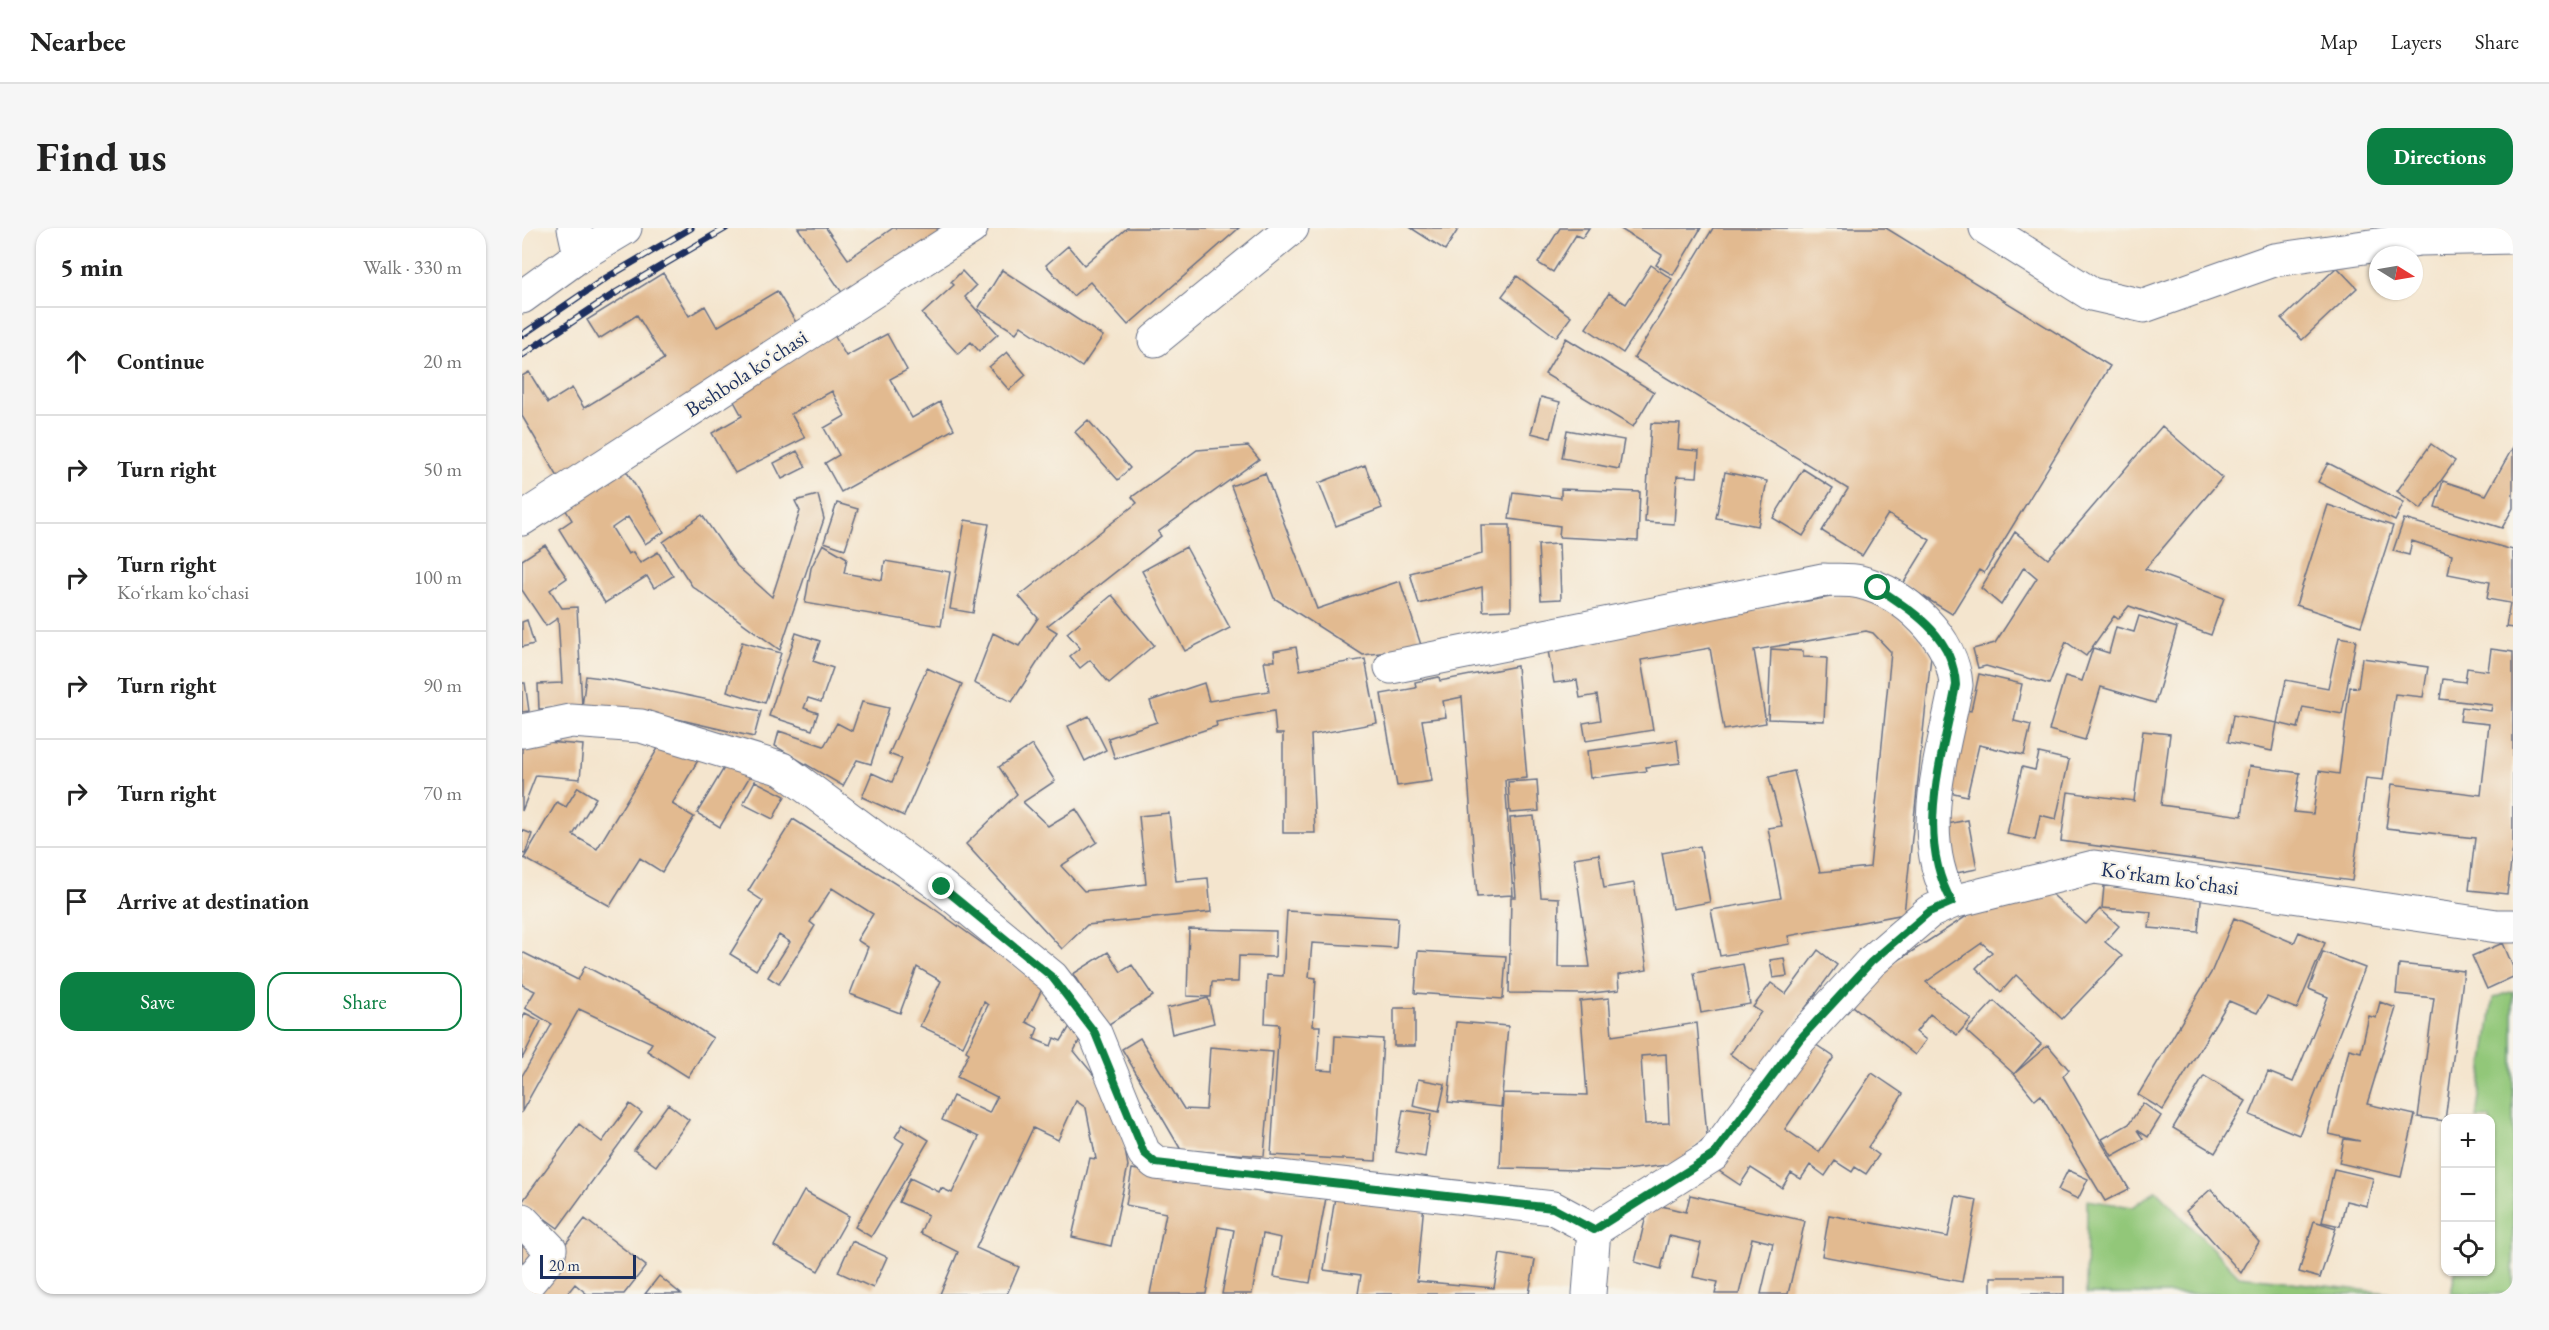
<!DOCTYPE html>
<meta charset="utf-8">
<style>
:root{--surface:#fff;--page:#f6f6f6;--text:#222;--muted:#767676;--line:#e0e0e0;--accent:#0b8043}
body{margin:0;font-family:"EB Garamond",serif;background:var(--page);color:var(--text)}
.controls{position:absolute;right:18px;bottom:18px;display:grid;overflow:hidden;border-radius:12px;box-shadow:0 2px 4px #0004}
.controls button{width:54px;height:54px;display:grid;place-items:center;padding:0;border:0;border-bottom:2px solid var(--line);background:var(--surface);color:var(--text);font:30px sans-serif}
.compass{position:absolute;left:1847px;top:18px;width:54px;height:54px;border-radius:50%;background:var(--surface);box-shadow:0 2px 4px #0004;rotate:101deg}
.scale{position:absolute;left:18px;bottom:15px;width:96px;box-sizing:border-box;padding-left:6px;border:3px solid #1b2f5e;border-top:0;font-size:16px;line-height:21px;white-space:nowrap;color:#1b2f5e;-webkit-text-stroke:4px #f7f3e8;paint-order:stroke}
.stop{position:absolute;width:18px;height:18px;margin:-14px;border:4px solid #0b8043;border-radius:50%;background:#fff}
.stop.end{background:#0b8043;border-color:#fff;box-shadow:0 2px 6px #0008}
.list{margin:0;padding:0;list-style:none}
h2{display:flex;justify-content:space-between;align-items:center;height:78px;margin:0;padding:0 24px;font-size:26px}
h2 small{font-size:20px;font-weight:400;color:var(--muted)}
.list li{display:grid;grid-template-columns:39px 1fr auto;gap:18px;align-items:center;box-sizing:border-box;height:108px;padding:0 24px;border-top:2px solid var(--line)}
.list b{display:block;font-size:22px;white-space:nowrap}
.list p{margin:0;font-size:20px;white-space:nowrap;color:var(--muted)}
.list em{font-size:20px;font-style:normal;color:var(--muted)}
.actions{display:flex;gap:12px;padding:18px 24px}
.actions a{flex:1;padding:14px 0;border:2px solid var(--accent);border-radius:18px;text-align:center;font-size:21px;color:var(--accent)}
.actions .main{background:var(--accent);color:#fff}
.icon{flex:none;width:33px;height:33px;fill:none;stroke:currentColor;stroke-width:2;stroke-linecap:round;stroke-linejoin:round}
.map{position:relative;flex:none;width:1991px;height:1066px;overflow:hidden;border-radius:18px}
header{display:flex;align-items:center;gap:36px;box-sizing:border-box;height:84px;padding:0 30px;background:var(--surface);border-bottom:2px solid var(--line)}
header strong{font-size:28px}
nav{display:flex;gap:33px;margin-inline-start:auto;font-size:21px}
.intro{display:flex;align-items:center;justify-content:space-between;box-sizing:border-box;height:144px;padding:0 36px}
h1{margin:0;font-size:42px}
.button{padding:15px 27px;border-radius:18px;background:var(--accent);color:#fff;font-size:21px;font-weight:700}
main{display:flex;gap:36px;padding:0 36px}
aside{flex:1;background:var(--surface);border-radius:18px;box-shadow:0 2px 4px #0004}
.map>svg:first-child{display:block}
</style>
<header>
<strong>Nearbee</strong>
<nav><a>Map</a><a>Layers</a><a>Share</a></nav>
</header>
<div class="intro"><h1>Find us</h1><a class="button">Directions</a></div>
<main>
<aside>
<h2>5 min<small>Walk · 330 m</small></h2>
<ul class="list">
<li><svg class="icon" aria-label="ahead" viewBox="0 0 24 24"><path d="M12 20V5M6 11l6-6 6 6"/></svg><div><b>Continue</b></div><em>20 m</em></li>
<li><svg class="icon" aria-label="right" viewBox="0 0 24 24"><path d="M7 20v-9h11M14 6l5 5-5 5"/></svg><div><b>Turn right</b></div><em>50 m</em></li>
<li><svg class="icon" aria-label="right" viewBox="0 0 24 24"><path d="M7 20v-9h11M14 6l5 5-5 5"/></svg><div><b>Turn right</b><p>Koʻrkam koʻchasi</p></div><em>100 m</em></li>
<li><svg class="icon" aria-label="right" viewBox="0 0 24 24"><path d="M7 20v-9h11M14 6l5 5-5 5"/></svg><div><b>Turn right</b></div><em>90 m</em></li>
<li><svg class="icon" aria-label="right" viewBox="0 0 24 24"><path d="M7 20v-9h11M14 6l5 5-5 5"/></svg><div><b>Turn right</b></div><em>70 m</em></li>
<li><svg class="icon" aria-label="arrive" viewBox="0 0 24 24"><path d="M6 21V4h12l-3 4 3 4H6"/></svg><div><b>Arrive at destination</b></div></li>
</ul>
<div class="actions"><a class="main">Save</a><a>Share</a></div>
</aside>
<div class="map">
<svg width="1991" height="1066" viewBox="0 0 1991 1066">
<rect width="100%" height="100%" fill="#f7f3e8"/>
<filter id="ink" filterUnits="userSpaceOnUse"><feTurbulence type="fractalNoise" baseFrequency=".0167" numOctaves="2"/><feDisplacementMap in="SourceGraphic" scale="12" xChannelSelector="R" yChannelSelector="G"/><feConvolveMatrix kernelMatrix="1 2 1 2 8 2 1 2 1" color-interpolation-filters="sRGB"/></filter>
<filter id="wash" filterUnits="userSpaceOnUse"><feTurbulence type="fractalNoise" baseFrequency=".008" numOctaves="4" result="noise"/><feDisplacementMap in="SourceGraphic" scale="24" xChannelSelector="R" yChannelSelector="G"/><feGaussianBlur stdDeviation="1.35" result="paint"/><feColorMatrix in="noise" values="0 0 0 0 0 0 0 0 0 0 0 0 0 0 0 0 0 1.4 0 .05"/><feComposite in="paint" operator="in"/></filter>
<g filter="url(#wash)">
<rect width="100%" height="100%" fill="#f4e5ce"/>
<path fill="#92c779" stroke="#567b6c" stroke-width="1.5" d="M1991 763V1066H1929L1933 1044H1968V890H1954L1971 770Z
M1634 962 1717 1048 1874 1066H1564L1565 972 1611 979Z"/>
<g id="blocks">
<path fill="#e2ba90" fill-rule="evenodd" d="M276 0H304L326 31 371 0H430L325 72Z
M605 0H717L606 97 568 54 551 68 524 37 546 18 562 37Z
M889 0H937L923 22Z
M1038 0H1067L1060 10 1054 7 1031 44 1016 35Z
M1097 0H1179L1151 47 1134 37 1140 27Z
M1191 0H1364L1588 138 1462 345 1457 342 1430 386 1381 356 1408 312 1366 286 1340 328 1300 303 1326 261 1112 130Z
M1129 37 1150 51 1101 125 1064 100 1087 65 1104 76Z
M1815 39 1835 60 1780 112 1760 91Z
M480 42 581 108 560 139 499 98 494 105 456 81Z
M440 43 454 58 443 69 476 106 457 123 449 114 436 126 400 86 432 57 429 54Z
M141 45 167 88 183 78 195 99 255 63 278 101 36 249 0 188V148L7 144 26 175 50 160 62 180 142 131 115 87 77 111 65 92Z
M995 48 1049 89 1034 109 980 68Z
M365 106 385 142 368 151 390 190 418 174 432 201 319 264 303 235 317 227 302 200 323 188 310 163 269 186 283 210 213 245 190 205 220 188 208 166 312 107 324 128Z
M1044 110 1132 164 1111 199 1023 146Z
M485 124 504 147 487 162 467 139Z
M1019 169 1038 174 1029 210 1009 205Z
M566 192 608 240 596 252 553 204Z
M1129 195 1158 196 1156 221 1177 223 1175 249 1155 248 1152 296 1123 294Z
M1640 198 1700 250 1623 341 1702 370 1689 407 1607 378 1596 391 1592 388 1564 428 1544 414 1527 456 1464 438 1456 440 1451 421 1473 415 1515 350 1502 339 1479 377 1459 360 1493 304 1526 331Z
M1045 202 1102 212 1097 241 1040 230Z
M1909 216 1933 233 1899 281 1875 263Z
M726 218 737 231 636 304 639 308 525 398 535 404 490 474 452 455 471 405 497 418 516 390 497 368 615 275 610 269 675 222Z
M1991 219V280L1980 300 1913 279 1921 253 1964 267Z
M275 223 284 239 260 251 252 235Z
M98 233 142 304 123 316 106 289 90 300 106 326 111 324 118 335 136 324 151 348 132 360 125 348 83 375 37 301 50 292 37 271Z
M1806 235 1882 274 1873 293 1796 254Z
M843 237 860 280 814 298 797 255Z
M1281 241 1311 260 1281 308 1251 290Z
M1203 244 1245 253 1236 298 1194 290Z
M743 245 795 381 878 353 900 420 841 427 752 370 709 258Z
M1039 261 1118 264 1116 313 1037 309 1038 298 987 291 991 264 1039 270Z
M296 267 302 291 258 422 170 358 141 314 180 287 215 338 250 369 278 283 273 273Z
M315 275 336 281 323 321 302 314Z
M1806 277 1871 298 1839 398 1774 377Z
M1882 291 1991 322V400L1984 399 1988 375 1965 371 1968 354 1926 346 1930 326 1890 313 1887 327 1871 323Z
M443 292 467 296 451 385 428 381Z
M959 297H988L989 382 961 383 960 359 897 376 888 345 960 326Z
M301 316 325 330 322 345 360 352 363 333 428 344 419 398 283 375 289 340Z
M1037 316 1039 371 1019 372 1016 317Z
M23 317 45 350 28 362 40 380 55 379 60 479 64 448 87 451 239 483 232 509 151 490 83 481 60 479 17 481 16 456 40 455 36 390 24 398 0 362V332Z
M664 319 708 400 663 423 620 343Z
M1338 364 1360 375 1399 411 1409 428 1382 686 1266 708 1268 716 1198 728 1189 682 1259 670 1246 600 1260 598 1247 549 1272 543 1298 644 1348 639 1369 424 1351 405 1344 403 1232 422 1244 495 1202 502 1188 420 1119 432 1131 502 1064 513 1061 495 1079 492 1075 467 1058 470 1055 452 1032 455 1024 412 1048 414Z
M590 367 632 417 587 455 568 432 558 440 548 428 558 420 545 405Z
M1617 388 1655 400 1633 475 1579 459 1563 512 1527 502 1543 448 1560 453 1571 420 1587 425 1594 399 1612 404Z
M5 392 12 416 0 419V394Z
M274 405 298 413 291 433 311 440 299 474 286 470 282 480 296 485 290 502 247 488Z
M1817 409 1834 412 1820 486 1781 479 1776 500 1755 495 1750 523 1706 514 1711 487 1755 495 1764 452 1806 460Z
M220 414 259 425 243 475 205 463Z
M774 419 778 442 843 431 855 495 789 507 793 605H761V506H754L752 483 694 494 695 498 593 531 586 510 635 494 628 473 682 455 687 473 747 463 742 433H753L752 423Z
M1249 421 1281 423V429L1305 430 1302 493 1246 491Z
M1969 421 1991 424V619L1985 666 1947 662 1953 610 1864 600 1870 556 1959 567 1967 496 1938 493 1940 479 1969 483 1970 477 1918 471 1921 451 1943 454 1945 440 1966 443Z
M1840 430 1906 439 1901 469 1873 466 1861 552 1844 550 1830 653 1539 613 1546 564 1612 573 1621 503 1648 506 1639 577 1720 588 1727 538 1778 545 1772 584 1791 586 1797 543 1817 546 1828 459 1836 460Z
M995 438 1005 550 983 552 991 667 955 669 940 469 921 473 924 489 900 492 910 553 875 558 859 466 894 460 893 454 917 449 918 453Z
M405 440 440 456 382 588 340 569 350 545 370 554 380 531 367 526Z
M1457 446 1500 456 1492 493 1509 497 1502 527 1457 517 1445 568 1419 562 1437 481 1449 483Z
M0 455H3L7 483 0 484Z
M340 474 367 480 349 536 335 532 321 558 253 518 257 503 302 518 315 495 330 503Z
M567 488 584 522 563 533 546 498Z
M144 507 178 529 150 576 172 589 140 644 118 630 88 678 2 630 35 574 44 579 56 559 74 570 51 607 75 621Z
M0 512 61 517 58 551 14 547 0 583Z
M1155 512 1158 535 1124 539 1125 543 1068 550 1065 523Z
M510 517 533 553 501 574 526 598 554 581 575 614 539 638 562 663 624 656 617 588 647 585 654 653 686 650 689 684 565 697 540 721 444 616 495 566 477 539Z
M1517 525 1547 532 1534 591 1518 587 1513 612 1485 606 1500 539 1513 542Z
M205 535 228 548 198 599 175 585Z
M1015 552 1017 583 988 585 986 554Z
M233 553 263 568 251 591 221 576Z
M1012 588 1019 669 1037 670 1036 739H1068L1052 630 1077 626 1082 660 1112 655 1125 742 1096 747 1097 762 1061 766 987 765 989 669H994L988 590Z
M271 591 404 675 521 759 504 794 516 800 512 811 529 818 532 810 539 813 550 795 560 807 552 823 594 874 606 938 589 1018 550 1009 568 930 574 931 564 880 554 873 536 912 511 900 454 1020 497 1039 485 1066H418L436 1024 398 1005 406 987 377 974 388 950 417 964 419 960 430 965 457 909 420 892 431 868 467 885 475 869 435 849 447 825 444 823 466 777 462 774 441 818 398 798 419 753 395 739 378 785 328 766 346 719 335 712 351 686 310 660 288 694 293 698 257 756 246 749 268 714 257 707 234 742 208 726 241 673 226 663Z
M1446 592 1455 641 1429 646 1420 597Z
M0 602 10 606 3 626 0 625Z
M1178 618 1188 674 1150 681 1140 625Z
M1582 658 1680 662 1676 704 1627 700 1629 684 1580 680Z
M1524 661 1564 696 1578 681 1597 698 1583 714 1600 728 1540 791 1494 747 1479 764 1454 740 1470 724 1460 715 1404 754 1449 791 1435 807 1408 786 1394 804 1404 812 1393 827 1331 778 1355 746 1457 680Z
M765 683 876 690 874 720 790 715 787 749 794 750 791 798H798L795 842 811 843 813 808 861 811 854 933 749 927 757 796 743 795 745 747 761 748Z
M1712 690 1772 715 1777 704 1803 715 1775 781 1745 769 1735 785 1707 773 1641 882 1616 867 1689 745Z
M667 701 754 703 753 729 717 728 716 754H690L689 769 665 768Z
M1981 715 1991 739V749L1965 761 1950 728Z
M1296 722 1315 737 1235 846 1208 826 1239 784 1231 779 1249 755 1264 766Z
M896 723 984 728 981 771 893 765Z
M0 724 56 752 63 738 150 784 191 810 166 849 125 823 130 815 57 781 0 883V848L30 796 3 780 13 763 0 757Z
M586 724 599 744 610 737 631 768 584 798 551 746Z
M1801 724 1843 740 1777 907 1728 887 1746 844 1771 854 1806 769 1787 761Z
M1262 730 1265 748 1251 750 1248 732Z
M1221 736 1228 776 1179 785 1172 745Z
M1877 736 1942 743 1923 893 1896 889 1912 770 1874 766Z
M686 770 692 795 650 806 645 780Z
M1087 770 1090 808 1175 795 1185 908 1154 936 1094 943 978 940 981 865 1065 867 1058 773ZM1144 826 1147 895 1123 896 1119 828Z
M1472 773 1519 816 1492 846 1526 817 1547 842 1541 848 1607 961 1583 973 1519 867 1513 872 1492 846 1444 803Z
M1858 774 1874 780 1845 876 1893 887 1879 949 1817 935 1822 911 1838 913 1807 906 1827 821 1839 824 1847 788 1854 790Z
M872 780H893V818H872Z
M3 785 19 793 0 831V792Z
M934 794 986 798 979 879 926 874Z
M1281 808 1312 829 1263 901 1297 924 1350 845 1381 866 1346 919 1357 927 1344 946 1333 939 1330 944 1313 933 1303 948 1288 937 1279 951 1269 945 1260 960 1229 940 1218 957 1194 941Z
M618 810 662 881 684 882 688 819 751 824 742 928 659 922 600 821Z
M1682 848 1724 873 1693 925 1651 900Z
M896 851 923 856 917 884 891 878Z
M1621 875 1639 888 1626 909 1615 902 1621 911 1590 928 1580 911 1607 896Z
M108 876 120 885 36 1000 0 974 57 896 80 914Z
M146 876 167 892 134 938 112 922Z
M881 882 909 886 903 929 874 924Z
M381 896 407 912 349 1009 333 999 382 915 373 909Z
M610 941 749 966 750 960 804 970 788 1055 752 1049 759 1010 741 1006 730 1066H700L712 1002 696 999 684 1066H628L644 985 604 977Z
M1812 941 1851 950 1845 978 1824 973 1818 998 1800 994Z
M1546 942 1566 951 1556 971 1536 962Z
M1689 961 1737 1014 1719 1045 1664 983Z
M282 963 327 988 296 1043 252 1018Z
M1168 967 1283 993 1266 1066H1239L1251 1015 1230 1010 1217 1066H1193L1196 1054 1171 1049 1179 1015 1147 1008 1139 1041 1113 1034 1127 975 1164 984Z
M1434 968 1455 972 1440 1054 1300 1028 1307 987 1426 1009Z
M813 969 902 975 895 1053 972 1060 978 1026 1013 1032 1007 1066H836L839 1047 802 1042Z
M63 991 124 1038 102 1066H65L53 1056 45 1066H4Z
M1792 993 1814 1000 1798 1050 1777 1044Z
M0 1007 20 1022 0 1047Z
M330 1013 365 1029 351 1060 316 1044Z
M137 1048 159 1066H123Z
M1469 1049H1542V1066H1469Z"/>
</g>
</g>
<g filter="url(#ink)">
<use href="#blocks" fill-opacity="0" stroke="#676f85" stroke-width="1.5"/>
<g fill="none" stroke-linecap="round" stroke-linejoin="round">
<defs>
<path id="minor" d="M1464 0 1569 66 1622 78 1752 32 1898 11 1991 9
M58 27 103 0
M0 69 58 27 52 0
M633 112 770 0
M0 291 449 0
M869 439 1301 352C1313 353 1327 351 1338 354 1383 365 1431 410 1434 457 1421 528 1392 607 1430 674
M0 503 49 493 119 498 260 541 420 659 530 749 573 805 622 925 634 935 1031 980 1072 1002
M0 992 28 1021 25 1032 0 1062
M1067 1066 1072 1002 1191 927 1278 811 1349 734 1407 684 1430 674 1572 639 1975 698H1991"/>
</defs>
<use href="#minor" stroke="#676f85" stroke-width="35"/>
<use href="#minor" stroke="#fff" stroke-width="33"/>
<defs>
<path id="rail" d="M0 107 84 50 169 0
M0 127 95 64 204 0"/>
</defs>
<use href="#rail" stroke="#1b2f5e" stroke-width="7"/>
<use href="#rail" stroke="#f7f3e8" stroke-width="4.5" stroke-dasharray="14" stroke-linecap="butt"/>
</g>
</g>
<g fill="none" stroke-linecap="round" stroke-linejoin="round" filter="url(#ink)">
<path stroke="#0b8043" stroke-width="8" d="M420 659 530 749 573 805 622 925 634 935 1031 980 1072 1002 1191 927 1278 811 1349 734 1407 684 1430 674C1392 607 1421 528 1434 457 1431 408 1393 385 1356 360"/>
</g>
<g text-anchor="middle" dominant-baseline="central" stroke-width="4.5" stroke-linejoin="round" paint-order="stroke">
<g font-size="21" fill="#1b2f5e" stroke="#f7f3e8">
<text transform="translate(224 145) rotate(-33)">Beshbola koʻchasi</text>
<text transform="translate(1648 650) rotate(8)">Koʻrkam koʻchasi</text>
</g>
</g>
</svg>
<div class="controls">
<button>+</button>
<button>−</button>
<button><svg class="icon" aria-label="locate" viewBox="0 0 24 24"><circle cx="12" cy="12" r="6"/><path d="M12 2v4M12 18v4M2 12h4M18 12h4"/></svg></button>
</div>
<svg class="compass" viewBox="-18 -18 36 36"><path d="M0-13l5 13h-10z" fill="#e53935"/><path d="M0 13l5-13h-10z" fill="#767676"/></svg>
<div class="scale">20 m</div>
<div class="stop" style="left:1356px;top:360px"></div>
<div class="stop end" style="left:420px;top:659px"></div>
</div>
</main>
